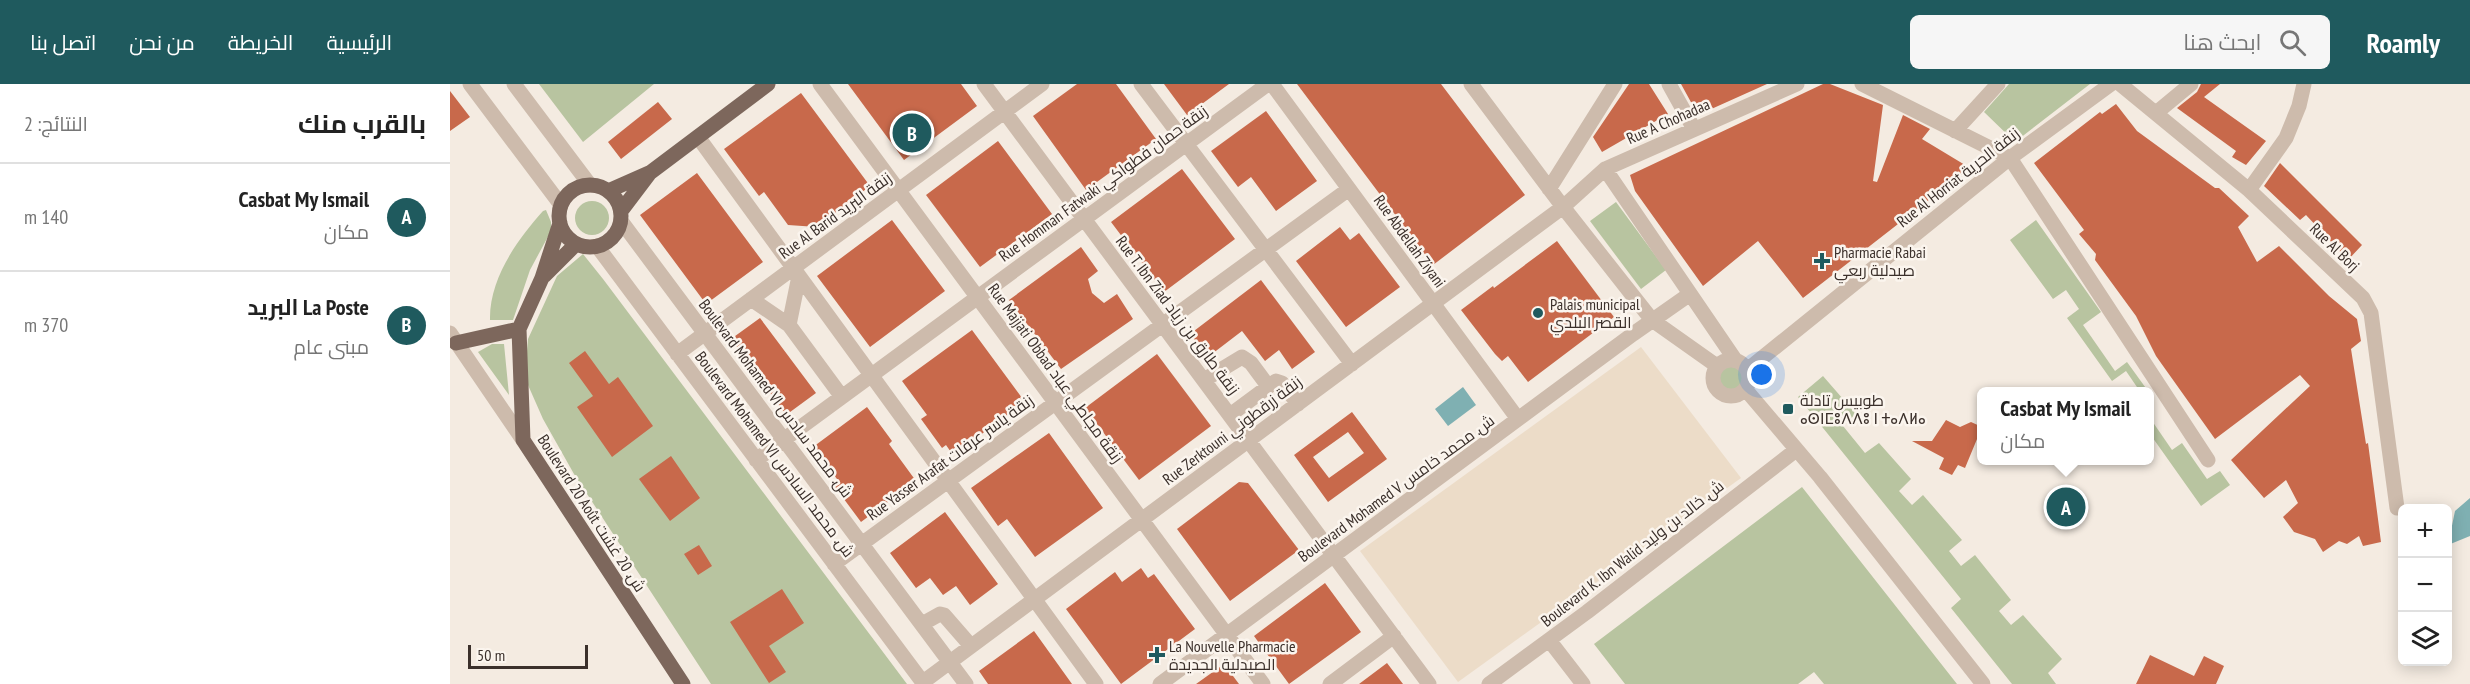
<!DOCTYPE html>
<html lang="ar">
<meta charset="utf-8">
<style>
:root{--surface:#fff;--page:#f6f6f6;--text:#222;--muted:#767676;--line:#e0e0e0;--accent:#1f5a5e}
body{margin:0;font-family:"PT Sans Narrow",Cairo,"Noto Sans Tifinagh",sans-serif;background:var(--page);color:var(--text);direction:rtl}
.controls{position:absolute;right:18px;bottom:18px;display:grid;overflow:hidden;border-radius:9px;box-shadow:0 3px 15px #0003}
.controls button{width:54px;height:54px;display:grid;place-items:center;padding:0;border:0;border-bottom:2px solid var(--line);background:var(--surface);color:var(--text);font:30px sans-serif}
.scale{position:absolute;left:18px;bottom:15px;width:120px;box-sizing:border-box;padding-left:6px;border:3px solid #3b302b;border-top:0;font-size:16px;line-height:21px;white-space:nowrap;color:#3b302b;-webkit-text-stroke:4px #fbf5ee;paint-order:stroke}
.you{position:absolute;left:1312px;top:291px;width:21px;height:21px;margin:-15px;border:4px solid #fff;border-radius:50%;background:#1a73e8;box-shadow:0 0 0 9px #1a73e833}
.badge{display:grid;place-items:center;width:39px;height:39px;border-radius:50%;background:var(--accent);color:#fff;font-size:20px;font-weight:700}
.pin{position:absolute;translate:-50% -50%;border:3px solid #fff;box-shadow:0 2px 6px #0006}
.popup{position:absolute;left:1527px;top:303px;width:177px;height:78px;box-sizing:border-box;display:grid;place-content:center;border-radius:9px;background:var(--surface);filter:drop-shadow(0 2px 4px #0005);font-size:20px;white-space:nowrap;color:var(--muted)}
.popup b{font-size:22px;color:var(--text)}
.popup::after{content:'';position:absolute;left:50%;top:100%;margin-left:-12px;border:12px solid transparent;border-top-color:var(--surface)}
.list{margin:0;padding:0;list-style:none}
h2{display:flex;justify-content:space-between;align-items:center;height:78px;margin:0;padding:0 24px;font-size:26px}
h2 small{font-size:20px;font-weight:400;color:var(--muted)}
.list li{display:grid;grid-template-columns:39px 1fr auto;gap:18px;align-items:center;box-sizing:border-box;height:108px;padding:0 24px;border-top:2px solid var(--line)}
.list b{display:block;font-size:22px;white-space:nowrap}
.list p{margin:0;font-size:20px;white-space:nowrap;color:var(--muted)}
.list em{font-size:20px;font-style:normal;color:var(--muted)}
.icon{flex:none;width:33px;height:33px;fill:none;stroke:currentColor;stroke-width:2;stroke-linecap:round;stroke-linejoin:round}
.map{position:relative;flex:none;width:2020px;height:600px;overflow:hidden;direction:ltr}
header{display:flex;align-items:center;gap:36px;box-sizing:border-box;height:84px;padding:0 30px;background:var(--accent);color:#fff}
header strong{font-size:28px}
nav{display:flex;gap:33px;margin-inline-start:auto;font-size:21px}
.search{width:420px;height:54px;background:var(--page);display:flex;align-items:center;gap:15px;box-sizing:border-box;padding:0 21px;border-radius:9px;color:var(--muted);font-size:22px}
main{display:flex}
aside{flex:1;background:var(--surface)}
.map>svg:first-child{display:block}
</style>
<header>
<strong>Roamly</strong>
<div class="search"><svg class="icon" aria-label="search" viewBox="0 0 24 24"><circle cx="10" cy="10" r="6"/><path d="M15 15l6 6"/></svg>ابحث هنا</div>
<nav><a>الرئيسية</a><a>الخريطة</a><a>من نحن</a><a>اتصل بنا</a></nav>
</header>
<main>
<div class="map">
<svg width="2020" height="600" viewBox="0 0 2020 600">
<rect width="100%" height="100%" fill="#f4ebe1"/>
<path fill="#b8c4a0" d="M89 0H204L133 58Z
M1559 0H1640L1565 58 1534 28Z
M125 134a17 17 0 1 1 34 0a17 17 0 1 1-34 0Z
M1166 118 1216 186 1191 205 1140 137Z
M96 126 101 138V147L80 186 63 236H40C39 195 67 156 93 127Z
M1586 136 1651 228 1633 241 1665 287 1677 278 1698 307H1687L1689 306 1676 287 1662 297 1617 234 1629 225 1616 206 1603 215 1560 156Z
M133 170 153 195 457 600H261L124 390 93 335 78 301 76 279 78 255 107 192Z
M42 260H54L59 311 28 268Z
M1269 294a12 12 0 1 1 24 0a12 12 0 1 1-24 0Z
M1373 292 1406 330 1393 342 1415 369 1429 359 1461 395 1449 407 1462 421 1473 411 1512 456 1499 467 1511 482 1525 471 1561 516 1549 527 1561 541 1573 531 1612 575 1598 589 1606 600H1562L1501 524 1511 515 1348 313Z
M1700 334 1722 366 1732 359 1757 395 1770 387 1780 401 1751 422 1700 350Z
M1352 403 1507 600H1374L1364 588 1348 600H1175L1144 560Z"/>
<path fill="#ecdcc8" d="M1191 263 1291 394 1008 598 910 467Z"/>
<path fill="#7fb0b2" d="M1013 303 1026 321 998 342 985 325Z
M2020 414V452L1998 461 2005 427Z"/>
<path fill="#c8694b" fill-rule="evenodd" d="M398 0H511L527 22 454 76Z
M627 0H666L706 55 636 106 583 32Z
M714 0H779L737 31Z
M847 0H991L1075 111 983 181Z
M1179 0H1199L1218 30 1152 68 1143 53Z
M1231 0H1317L1248 31Z
M1373 0H1380L1433 21 1423 97 1427 98 1453 31 1480 45 1472 55 1520 84 1353 214 1308 157 1253 202 1185 107 1180 91Z
M1751 0H1770L1754 13 1816 57 1796 81 1782 73 1786 67 1727 24 1747 8Z
M0 7 20 33 0 47Z
M351 9 420 102 367 143 338 141 314 108 309 112 274 65Z
M208 18 222 35 171 75 158 58Z
M1666 20 1687 47 1765 104H1769L1799 132 1788 143 1807 178 1829 162 1879 212 1907 235 1911 257 1901 265 1916 360 1918 359 1931 458 1913 462 1909 452 1897 460 1889 457 1873 468 1865 455 1844 448 1833 433 1848 419 1836 396 1814 414 1781 376 1860 302 1850 291 1765 355 1706 272 1686 232 1645 176 1646 170 1629 150 1634 146 1584 79 1650 28 1652 30Z
M816 27 867 97 826 127 801 93 788 103 761 67Z
M548 57 602 130 530 183 476 111Z
M1830 79 1912 161 1898 176 1856 131 1850 136 1814 102Z
M732 85 785 155 714 208 661 138Z
M247 89 313 178 256 220 190 131Z
M442 136 495 207 420 263 367 192Z
M890 143 900 156 909 149 950 203 896 243 846 177Z
M1107 157 1164 233 1078 298 1058 272 1052 277 1045 270 1011 226 1043 202 1044 204Z
M631 163 648 187 638 195 642 209 654 219 667 210 683 235 611 285 559 216Z
M811 196 865 268 842 285 829 266 815 277 792 247 758 273 740 250Z
M310 234 366 309 336 331 281 255Z
M522 246 575 318 503 371 496 361 492 364 471 335 477 331 452 297Z
M135 267 159 300 168 293 203 342 162 373 127 323 143 312 119 279Z
M707 270 761 342 689 396 635 324Z
M417 323 442 357 439 360 466 397 411 438 385 403 390 399 363 363Z
M902 328 937 375 878 418 844 371ZM898 348 914 369 879 394 863 373Z
M1496 336 1510 343 1521 338 1532 343 1515 384 1508 381 1502 391 1489 385 1494 374 1462 357H1482Z
M599 349 653 424 585 473 557 435 548 442 521 404Z
M221 372 250 414 220 437 189 395Z
M789 398 798 399 849 466 780 517 727 445Z
M495 428 548 500 520 521 506 502 493 511 480 494 466 504 440 469Z
M249 461 262 482 248 491 234 470Z
M691 484 698 494 704 490 745 545 671 600 616 525 665 488 672 498Z
M875 499 911 548 839 600 804 552Z
M332 505 354 539 319 562 336 588 319 599 280 538Z
M584 547 622 600H538L529 587Z
M1700 571 1744 592 1754 572 1774 582 1766 600H1686Z
M937 579 953 600H909Z
M774 580 789 600H746Z"/>
<g fill="none" stroke-linecap="round" stroke-linejoin="round">
<path stroke="#cdbbac" stroke-width="15" d="M20 0 111 121
M64 0 140 101
M370 0 813 600
M534 0 979 600
M691 0 902 280
M822 0 1068 335
M1021 0 1113 123 1202 236 1267 282
M1219 0 1244 45
M1412 0 1560 74 1758 376
M1670 0 1799 106 1913 214 1921 229 1947 424
M1706 29 1741 0
M1505 47 1548 0
M248 53 646 600
M1155 85 1286 277
M1099 105 1165 0
M1799 106 1836 54 1849 22 1854 0
M171 137 516 600
M147 162 474 600
M349 192 339 241 392 313
M301 215 339 241
M0 249 73 356
M227 270 592 0
M1263 294a18 18 0 1 1 36 0a18 18 0 1 1-36 0Z
M1297 286 1560 74 1661 0
M754 296 792 273 801 279 818 302
M1296 306 1370 393 1533 600
M780 331 826 297 832 299 848 320
M306 376 818 0
M384 480 899 105
M472 540 490 530 494 531 521 562
M1099 556 1133 600
M473 598 1113 123 1155 85 1347 0
M710 600 1183 250 1240 210
M880 600 944 552
M1039 600 1137 528 1346 366"/>
<path stroke="#7d675c" stroke-width="15" d="M109 132a31 31 0 1 1 62 0a31 31 0 1 1-62 0Z
M158 107 201 88 318 0
M171 127 199 90
M110 139 92 194 69 245 73 356 233 600
M94 192 126 160
M6 259 69 245"/>
</g>
<g fill="#1f5a5e" stroke="#fbf5ee" stroke-width="2">
<path d="M1369 168h6v6h6v6h-6v6h-6v-6h-6v-6h6z"/>
<circle cx="1088" cy="229" r="6"/>
<rect x="1332" y="319" width="12" height="12" rx="3"/>
<path d="M704 562h6v6h6v6h-6v6h-6v-6h-6v-6h6z"/>
</g>
<g text-anchor="middle" dominant-baseline="central" stroke-width="5" stroke-linejoin="round" paint-order="stroke">
<g font-size="16" fill="#3b302b" stroke="#fbf5ee">
<text transform="translate(1218 37) rotate(-24)">Rue A Chohadaa</text>
<text transform="translate(1508 93) rotate(-38)">Rue Al Horriat زنقة الحرية</text>
<text transform="translate(653 99) rotate(-36)">Rue Homman Fatwaki زنقة حمان فطواكي</text>
<text transform="translate(385 131) rotate(-36)">Rue Al Barid زنقة البريد</text>
<text transform="translate(960 157) rotate(54)">Rue Abdellah Ziyani</text>
<text transform="translate(1885 163) rotate(44)">Rue Al Borj</text>
<text transform="translate(728 231) rotate(53)">Rue T. Ibn Ziad زنقة طارق بن زياد</text>
<text transform="translate(606 289) rotate(54)">Rue Majjati Obbad زنقة مجاطي عباد</text>
<text transform="translate(326 314) rotate(53)">Boulevard Mohamed VI ش. محمد سادس</text>
<text transform="translate(782 346) rotate(-37)">Rue Zerktouni زنقة زرقطوني</text>
<text transform="translate(325 370) rotate(53)">Boulevard Mohamed VI ش. محمد السادس</text>
<text transform="translate(500 373) rotate(-36)">Rue Yasser Arafat زنقة ياسر عرفات</text>
<text transform="translate(946 404) rotate(-36)">Boulevard Mohamed V ش. محمد خامس</text>
<text transform="translate(142 429) rotate(57)">Boulevard 20 Août ش. 20 غشت</text>
<text transform="translate(1182 469) rotate(-38)">Boulevard K. Ibn Walid ش. خالد بن وليد</text>
</g>
<g font-size="16" fill="#3b302b" stroke="#fbf5ee" text-anchor="start">
<text x="1384" y="168">Pharmacie Rabai<tspan x="1384" dy="18">صيدلية ربعي</tspan></text>
<text x="1100" y="220">Palais municipal<tspan x="1100" dy="18">القصر البلدي</tspan></text>
<text x="1350" y="316">طوبيس تادلة<tspan x="1350" dy="18">ⴰⵙⵏⵎⵓⴷⴷⵓ ⵏ ⵜⴰⴷⵍⴰ</tspan></text>
<text x="719" y="562">La Nouvelle Pharmacie<tspan x="719" dy="18">الصيدلية الجديدة</tspan></text>
</g>
</g>
</svg>
<div class="controls">
<button>+</button>
<button>−</button>
<button><svg class="icon" aria-label="layers" viewBox="0 0 24 24"><path d="M12 4l9 5-9 5-9-5zM3 14l9 5 9-5"/></svg></button>
</div>
<div class="scale">50 m</div>
<div class="you"></div>
<div class="pin badge" style="left:1616px;top:423px">A</div>
<div class="popup"><b>Casbat My Ismail</b>مكان</div>
<div class="pin badge" style="left:462px;top:49px">B</div>
</div>
<aside>
<h2>بالقرب منك<small>النتائج: 2</small></h2>
<ul class="list">
<li><span class="badge">A</span><div><b>Casbat My Ismail</b><p>مكان</p></div><em>140 m</em></li>
<li><span class="badge">B</span><div><b>La Poste البريد</b><p>مبنى عام</p></div><em>370 m</em></li>
</ul>
</aside>
</main>
